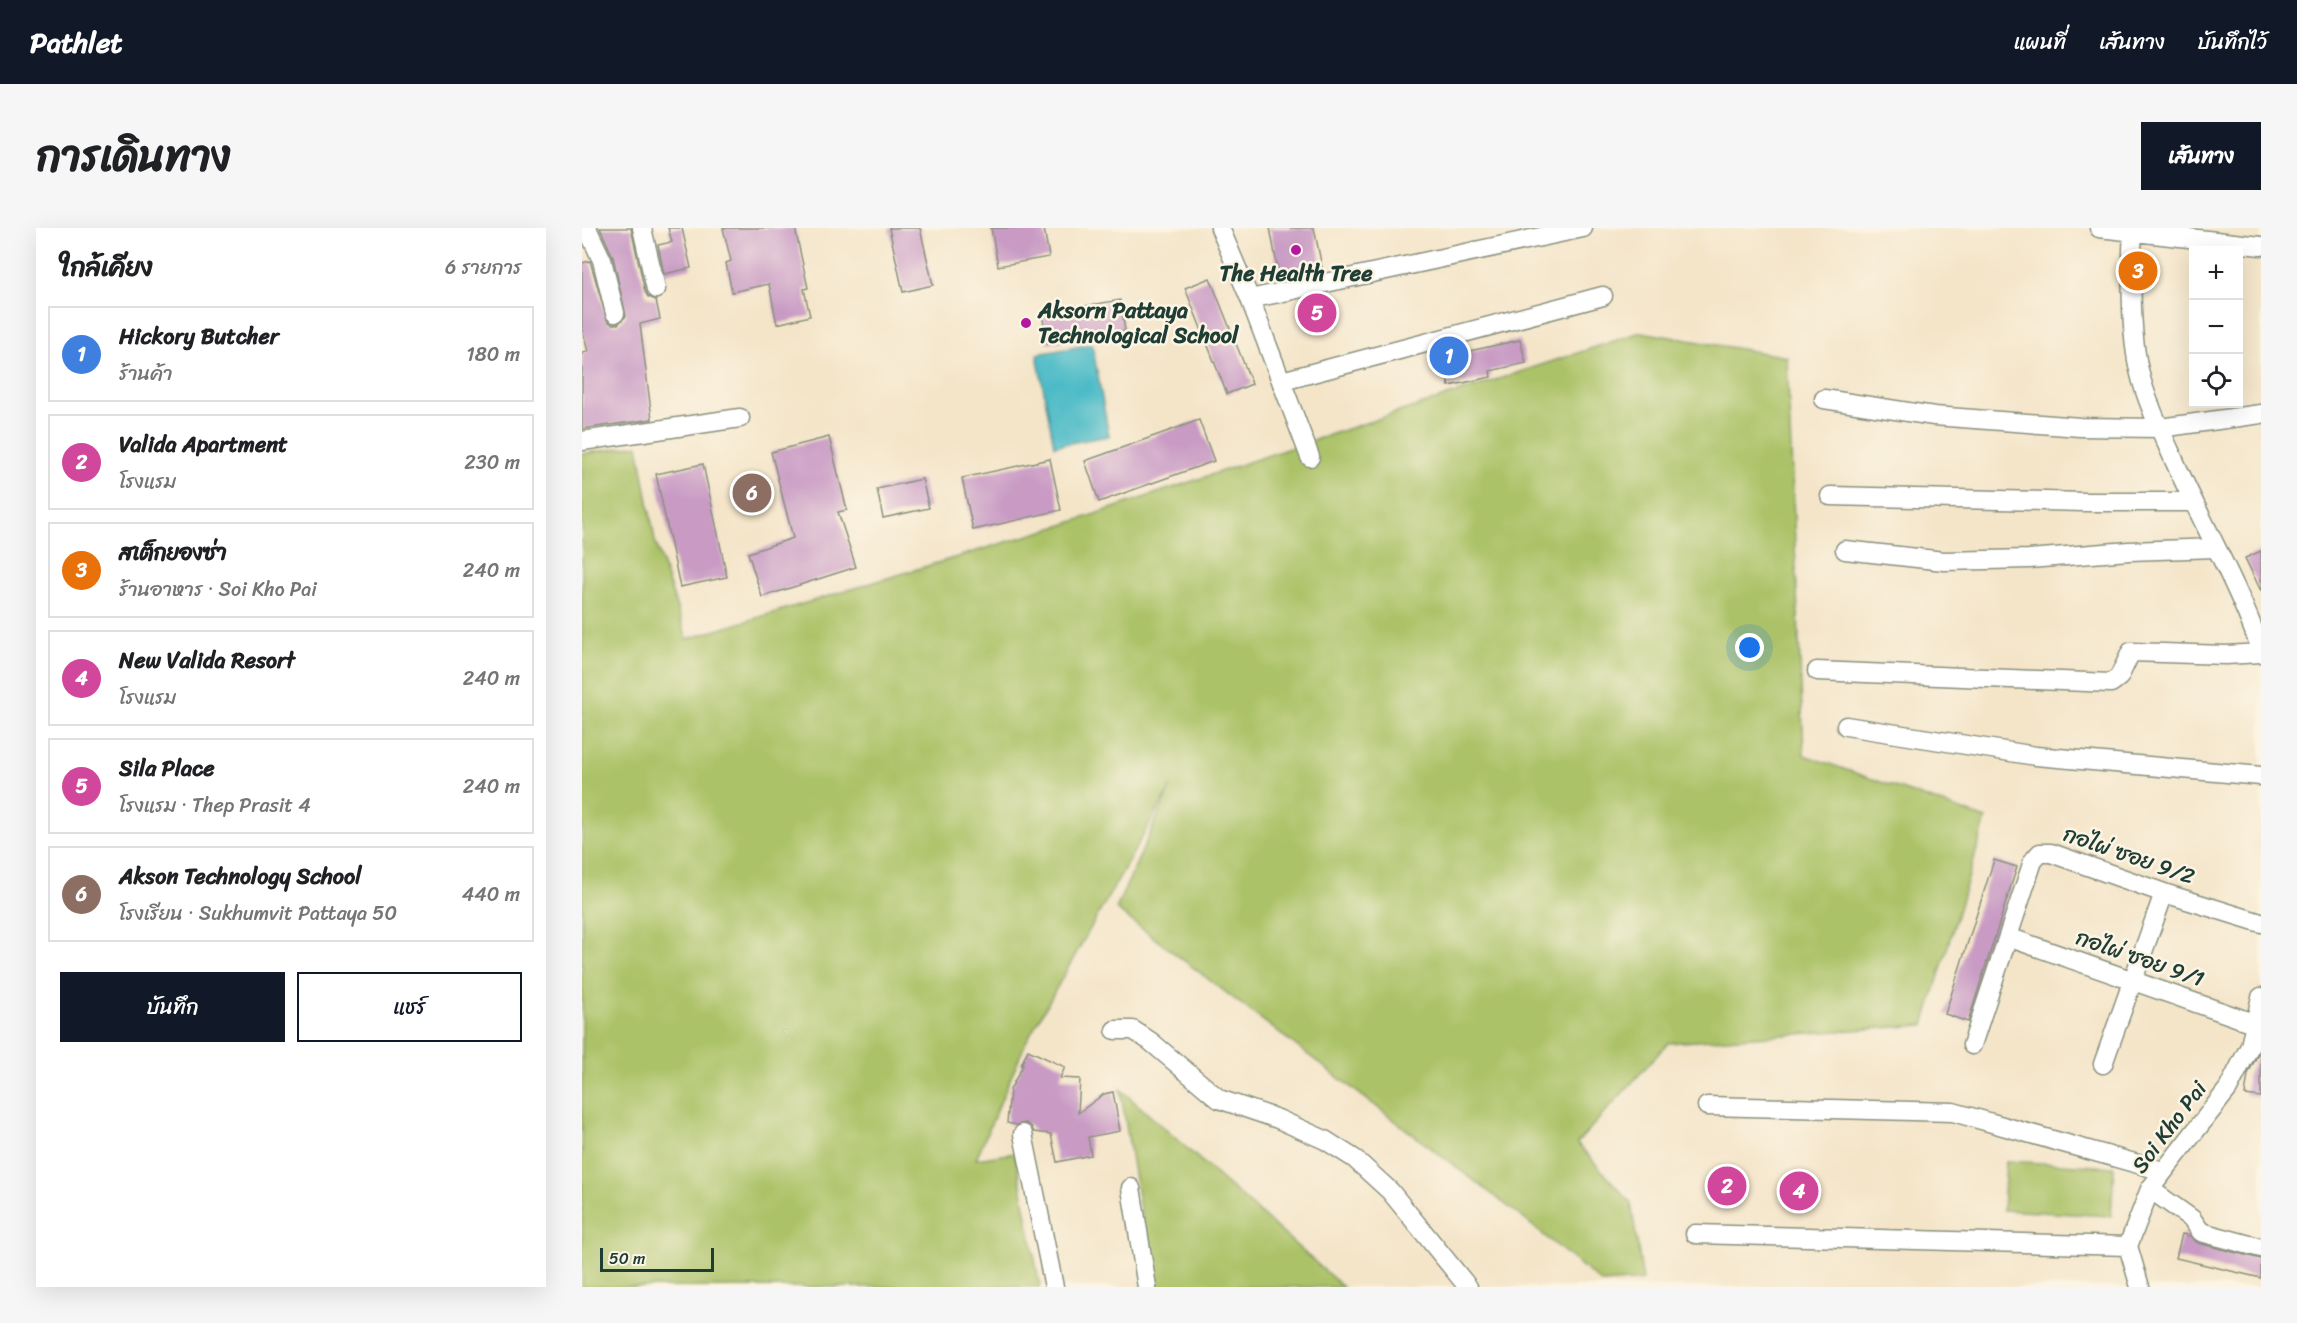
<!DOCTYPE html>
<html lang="th">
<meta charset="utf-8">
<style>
:root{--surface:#fff;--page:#f6f6f6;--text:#202124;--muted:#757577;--line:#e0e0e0;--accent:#111827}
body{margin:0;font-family:Sriracha,"Playpen Sans Thai",sans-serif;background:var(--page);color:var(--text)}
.controls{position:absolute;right:18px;top:18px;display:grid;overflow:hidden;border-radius:0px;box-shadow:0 6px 24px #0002}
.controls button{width:54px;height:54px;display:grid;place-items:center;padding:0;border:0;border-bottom:2px solid var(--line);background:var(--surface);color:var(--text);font:30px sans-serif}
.scale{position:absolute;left:18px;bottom:15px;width:114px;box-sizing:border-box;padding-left:6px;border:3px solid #1f3d34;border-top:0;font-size:16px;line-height:21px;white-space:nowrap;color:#1f3d34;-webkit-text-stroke:4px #fcf5e5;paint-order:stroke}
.you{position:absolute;left:1168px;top:420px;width:21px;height:21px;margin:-15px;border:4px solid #fff;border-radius:50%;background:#1a73e8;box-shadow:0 0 0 9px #1a73e833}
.badge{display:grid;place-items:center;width:39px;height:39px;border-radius:50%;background:var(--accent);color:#fff;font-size:20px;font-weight:700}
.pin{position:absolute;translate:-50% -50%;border:3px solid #fff;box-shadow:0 2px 6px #0006}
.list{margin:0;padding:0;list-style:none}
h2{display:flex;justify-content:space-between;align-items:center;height:78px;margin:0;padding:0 24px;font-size:26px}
h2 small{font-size:20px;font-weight:400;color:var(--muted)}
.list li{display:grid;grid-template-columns:39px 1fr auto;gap:18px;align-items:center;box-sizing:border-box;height:96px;margin:0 12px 12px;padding:0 12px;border:2px solid var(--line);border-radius:0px}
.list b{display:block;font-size:22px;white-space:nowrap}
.list p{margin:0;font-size:20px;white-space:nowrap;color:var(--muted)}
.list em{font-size:20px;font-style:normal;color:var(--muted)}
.actions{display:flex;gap:12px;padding:18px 24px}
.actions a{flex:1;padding:14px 0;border:2px solid var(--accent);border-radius:0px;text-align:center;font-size:21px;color:var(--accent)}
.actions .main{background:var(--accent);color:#fff}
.icon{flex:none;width:33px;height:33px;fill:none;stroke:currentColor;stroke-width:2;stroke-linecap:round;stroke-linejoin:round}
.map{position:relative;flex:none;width:1679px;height:1059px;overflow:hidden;border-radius:0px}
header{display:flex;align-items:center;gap:36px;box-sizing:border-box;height:84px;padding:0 30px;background:var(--accent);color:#fff}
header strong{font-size:28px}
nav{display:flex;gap:33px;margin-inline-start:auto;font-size:21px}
.intro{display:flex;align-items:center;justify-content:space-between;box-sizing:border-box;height:144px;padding:0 36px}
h1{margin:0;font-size:42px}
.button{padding:15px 27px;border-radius:0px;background:var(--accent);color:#fff;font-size:21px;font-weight:700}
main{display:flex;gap:36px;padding:0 36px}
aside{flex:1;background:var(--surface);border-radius:0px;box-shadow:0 6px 24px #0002}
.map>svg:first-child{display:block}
</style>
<header>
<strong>Pathlet</strong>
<nav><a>แผนที่</a><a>เส้นทาง</a><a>บันทึกไว้</a></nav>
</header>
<div class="intro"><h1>การเดินทาง</h1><a class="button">เส้นทาง</a></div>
<main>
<aside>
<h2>ใกล้เคียง<small>6 รายการ</small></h2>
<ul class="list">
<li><span class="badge" style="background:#3f7fe0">1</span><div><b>Hickory Butcher</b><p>ร้านค้า</p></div><em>180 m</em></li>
<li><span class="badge" style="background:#d1479c">2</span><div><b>Valida Apartment</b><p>โรงแรม</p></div><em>230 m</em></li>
<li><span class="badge" style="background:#e8710a">3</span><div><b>สเต็กยองซ่า</b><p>ร้านอาหาร · Soi Kho Pai</p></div><em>240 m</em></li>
<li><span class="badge" style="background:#d1479c">4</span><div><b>New Valida Resort</b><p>โรงแรม</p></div><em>240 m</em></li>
<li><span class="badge" style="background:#d1479c">5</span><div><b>Sila Place</b><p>โรงแรม · Thep Prasit 4</p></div><em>240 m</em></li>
<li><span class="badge" style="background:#8d6e63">6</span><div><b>Akson Technology School</b><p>โรงเรียน · Sukhumvit Pattaya 50</p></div><em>440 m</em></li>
</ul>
<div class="actions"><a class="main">บันทึก</a><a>แชร์</a></div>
</aside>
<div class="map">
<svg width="1679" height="1059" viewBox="0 0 1679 1059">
<rect width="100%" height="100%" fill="#fcf5e5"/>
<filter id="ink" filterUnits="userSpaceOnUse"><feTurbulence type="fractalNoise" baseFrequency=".0167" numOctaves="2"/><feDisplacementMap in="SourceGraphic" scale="12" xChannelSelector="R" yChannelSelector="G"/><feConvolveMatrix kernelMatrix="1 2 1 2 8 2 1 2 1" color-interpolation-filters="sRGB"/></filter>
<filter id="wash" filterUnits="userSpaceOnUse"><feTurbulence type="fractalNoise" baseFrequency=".008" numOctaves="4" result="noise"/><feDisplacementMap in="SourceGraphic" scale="24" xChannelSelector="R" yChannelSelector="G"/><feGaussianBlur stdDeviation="1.35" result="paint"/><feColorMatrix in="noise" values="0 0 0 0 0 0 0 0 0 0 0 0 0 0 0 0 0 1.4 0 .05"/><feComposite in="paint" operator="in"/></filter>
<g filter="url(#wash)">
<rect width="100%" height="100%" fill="#f4e5c9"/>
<path fill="#acc267" stroke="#66804e" stroke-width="1.5" d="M1059 104 1205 129 1222 527 1404 591 1342 797 1086 815 995 915 1049 975 1061 1052 1020 1055 936 986 534 681 589 558 444 814 394 931 433 925 458 1059H0V226L56 217 73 313 105 411 484 296 702 222Z
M538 861 761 1059H571Z
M1424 933 1532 939 1529 988 1421 982Z"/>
<path fill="#4ebbc7" stroke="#367c7e" stroke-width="1.5" d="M510 116 527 208 472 218 455 126Z"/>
<g id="blocks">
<path fill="#c89ac4" d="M18 0H49L63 64 66 69 74 72 78 91 58 96 70 191 0 201V125L6 124 0 100V35L8 33 9 36 25 92 30 96H36L44 88 31 29Z
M86 0H100L109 40 82 46 76 17 90 14Z
M141 0H213L226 60 222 61 228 88 195 96 187 56 150 64 144 35 149 33Z
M307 0H338L351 57 321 64Z
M409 0H462L467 29 416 38Z
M688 0H732L741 44 698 53Z
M628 50 670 156 645 166 603 60Z
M538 72 543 103 465 116 460 85Z
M938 112 944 135 908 143 909 149 867 158 860 129Z
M617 192 632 233 517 274 503 233Z
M247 209 265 282 256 284 274 339 180 369 166 325 211 310 189 224Z
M468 231 479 282 391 302 380 250Z
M121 236 145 349 98 359 74 246Z
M340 251 347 280 301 290 295 261Z
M1679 323V363L1663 330Z
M1412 632 1435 639 1386 794 1363 786Z
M1679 820V869L1663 867 1666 846Z
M446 822 483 839 478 850 498 851 496 885 522 866 531 864 538 903 506 909 509 927 475 934 469 906 452 904 449 898 444 895 434 897 425 895 428 862 441 837H439Z
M1600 1006 1608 1008 1616 1015 1679 1031V1050L1594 1030Z"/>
</g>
</g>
<g filter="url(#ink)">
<use href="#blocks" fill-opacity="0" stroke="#8a917e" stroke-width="1.5"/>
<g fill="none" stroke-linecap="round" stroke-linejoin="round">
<defs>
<path id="minor" d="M5 0 20 32 33 85
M60 0 74 61
M638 0 668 71 728 229
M1517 0 1679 18
M1551 0C1549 40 1548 103 1557 142 1563 169 1576 197 1588 223 1617 290 1655 353 1679 422
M668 71 1001 0
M700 153 1021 68
M1242 171 1352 188 1498 199 1578 200 1679 186
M0 213 158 190
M1248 268 1502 274H1610
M1263 322 1362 333 1447 331 1547 323 1634 320
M1235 443 1529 455 1537 449 1549 424 1644 427 1679 425
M1264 498 1454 528 1679 548
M1426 709 1674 796
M533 802H551L568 813 637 871 696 891 743 912 773 931 808 963 886 1059
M1390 817 1451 633 1458 625H1469L1582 665 1679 695
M1521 836 1582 665
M1125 878 1371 884 1581 943
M441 906 472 1059
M549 960 565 1059
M1568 961 1610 991 1619 1004 1679 1020
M1113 1006 1546 1018
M1558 1059 1546 1018 1568 961 1646 861 1668 818 1679 769"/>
</defs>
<use href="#minor" stroke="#8a917e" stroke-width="21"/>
<use href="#minor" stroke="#fff" stroke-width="18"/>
</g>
</g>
<g fill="#b5179e" stroke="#fcf5e5" stroke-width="2">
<circle cx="714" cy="22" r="6"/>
<circle cx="444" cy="95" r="6"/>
</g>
<g text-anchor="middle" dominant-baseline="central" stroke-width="5" stroke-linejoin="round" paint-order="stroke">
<g font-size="22" font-weight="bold" fill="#1f3d34" stroke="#fcf5e5">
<text x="714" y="45">The Health Tree</text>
<text x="456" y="82" text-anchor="start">Aksorn Pattaya<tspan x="456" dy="25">Technological School</tspan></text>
</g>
<g font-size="22" fill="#1f3d34" stroke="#fcf5e5">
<text transform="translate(1547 627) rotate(19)">กอไผ่ ซอย 9/2</text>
<text transform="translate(1558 730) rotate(19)">กอไผ่ ซอย 9/1</text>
<text transform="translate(1587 899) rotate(-53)">Soi Kho Pai</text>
</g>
</g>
</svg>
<div class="controls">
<button>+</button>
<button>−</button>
<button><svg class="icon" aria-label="locate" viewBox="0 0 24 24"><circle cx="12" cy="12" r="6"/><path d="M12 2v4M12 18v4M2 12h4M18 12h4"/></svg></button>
</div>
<div class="scale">50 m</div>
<div class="you"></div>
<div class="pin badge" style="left:867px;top:128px;background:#3f7fe0">1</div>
<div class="pin badge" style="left:1145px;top:958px;background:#d1479c">2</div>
<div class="pin badge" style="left:1556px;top:43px;background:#e8710a">3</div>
<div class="pin badge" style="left:1217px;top:963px;background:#d1479c">4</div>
<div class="pin badge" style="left:735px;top:85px;background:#d1479c">5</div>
<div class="pin badge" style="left:170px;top:265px;background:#8d6e63">6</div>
</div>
</main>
